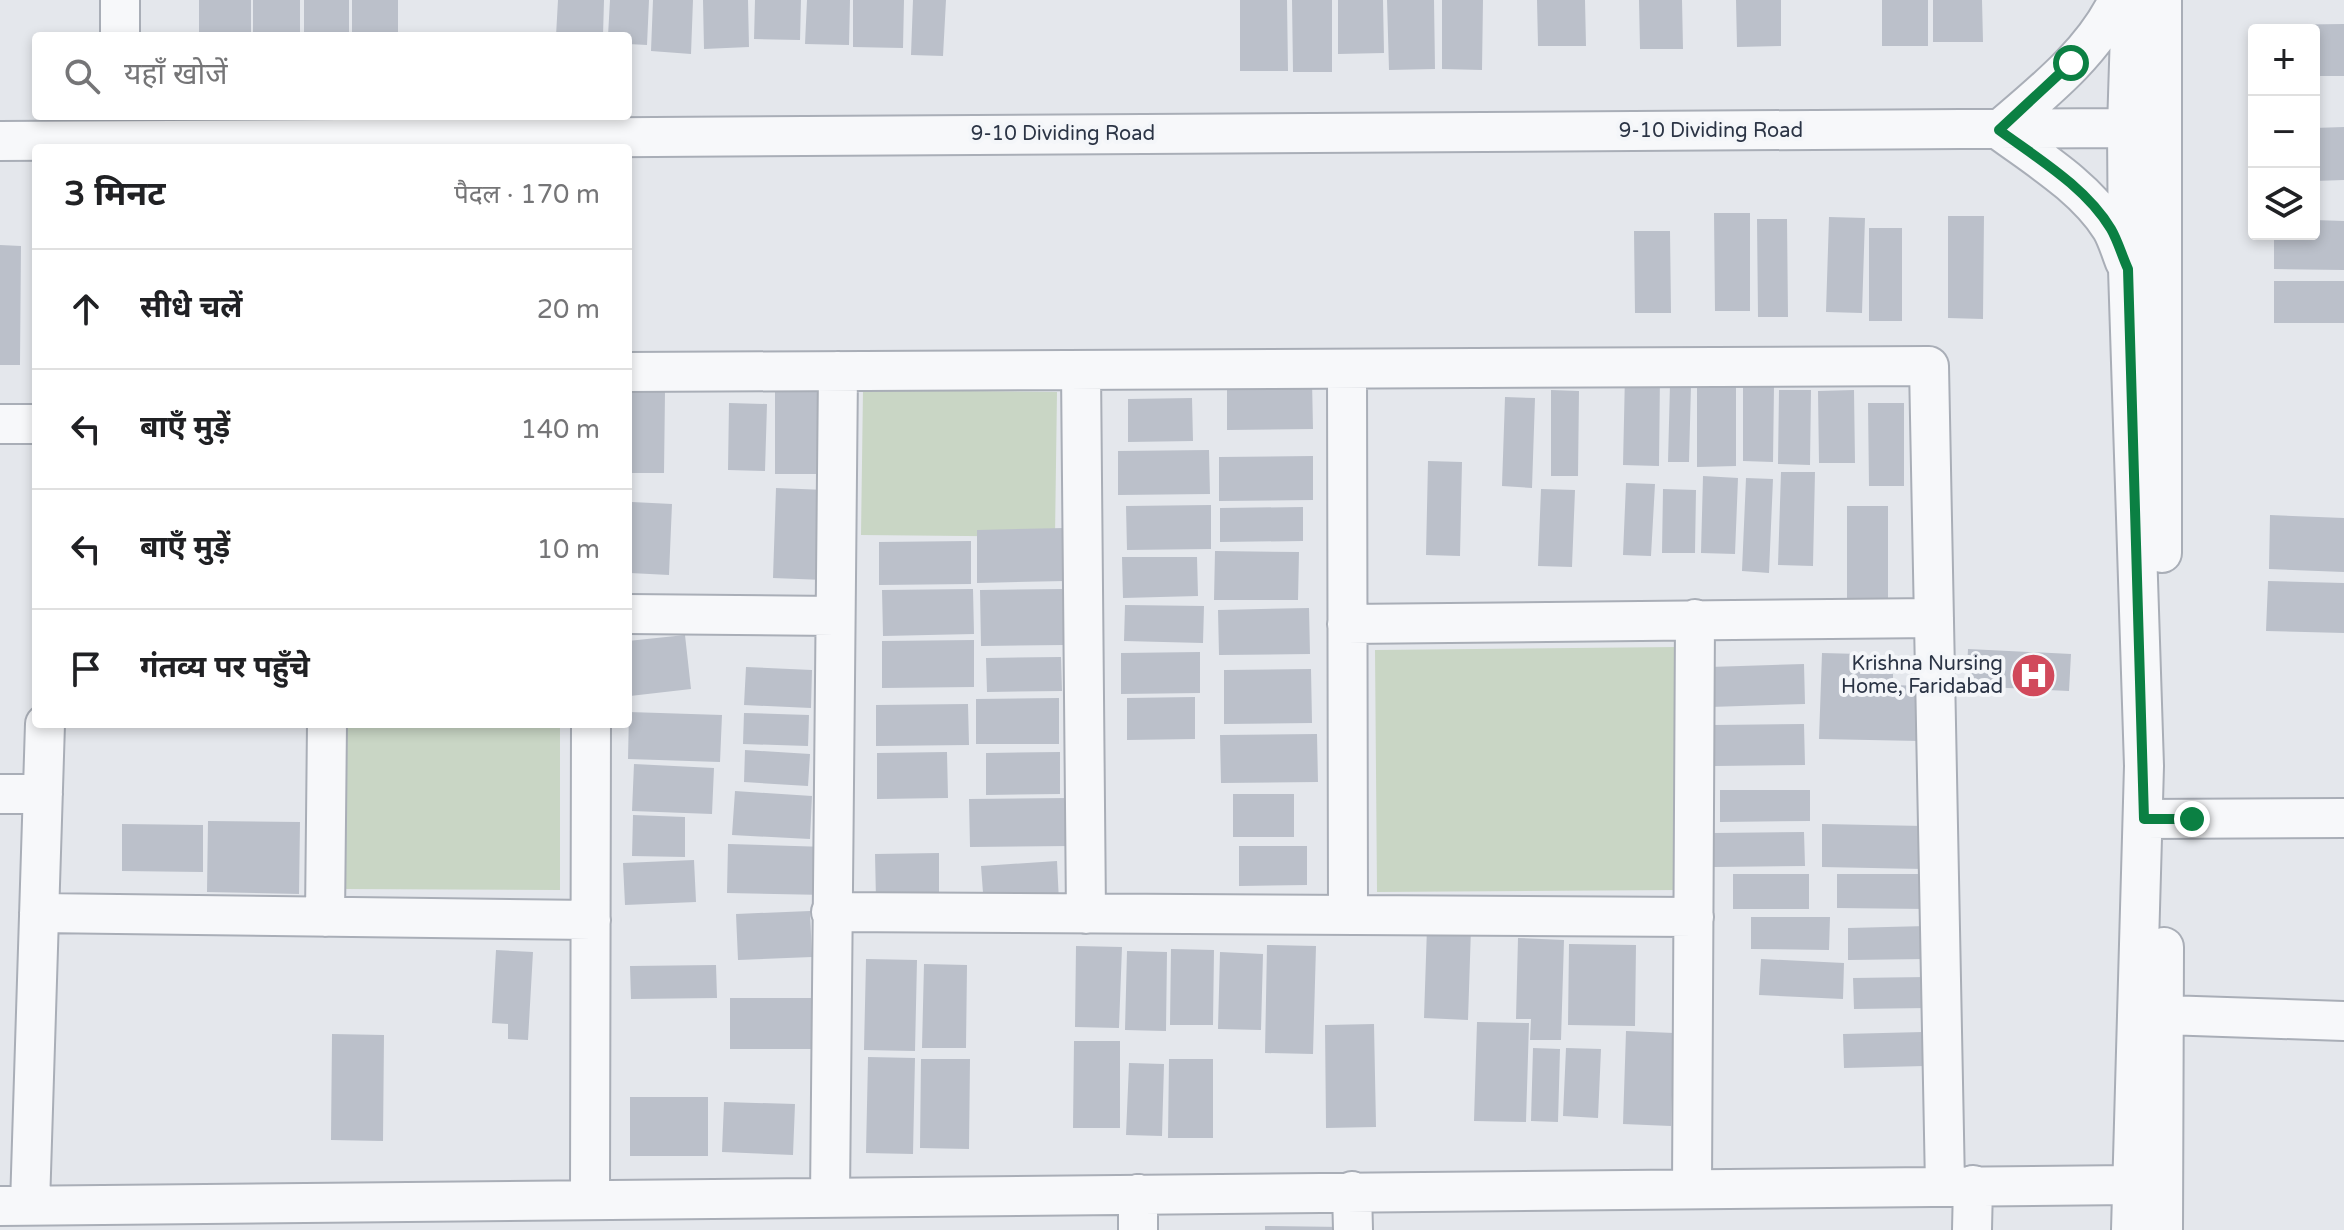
<!DOCTYPE html>
<html lang="hi">
<meta charset="utf-8">
<style>
:root{--surface:#fff;--page:#f6f6f6;--text:#202124;--muted:#757577;--line:#e0e0e0}
body{margin:0;font-family:"Varela Round","Noto Sans Devanagari",sans-serif;background:var(--page);color:var(--text)}
.controls{position:absolute;right:24px;top:24px;display:grid;overflow:hidden;border-radius:8px;box-shadow:0 4px 12px #0003}
.controls button{width:72px;height:72px;display:grid;place-items:center;padding:0;border:0;border-bottom:2px solid var(--line);background:var(--surface);color:var(--text);font:40px sans-serif}
.stop{position:absolute;width:24px;height:24px;margin:-18px;border:6px solid #0b8043;border-radius:50%;background:#fff}
.stop.end{background:#0b8043;border-color:#fff;box-shadow:0 2px 8px #0008}
.list{margin:0;padding:0;list-style:none}
h2{display:flex;justify-content:space-between;align-items:center;height:104px;margin:0;padding:0 32px;font-size:34px}
h2 small{font-size:26px;font-weight:400;color:var(--muted)}
.list li{display:grid;grid-template-columns:52px 1fr auto;gap:24px;align-items:center;box-sizing:border-box;height:120px;padding:0 32px;border-top:2px solid var(--line)}
.list b{display:block;font-size:30px;white-space:nowrap}
.list em{font-size:26px;font-style:normal;color:var(--muted)}
.icon{flex:none;width:44px;height:44px;fill:none;stroke:currentColor;stroke-width:2;stroke-linecap:round;stroke-linejoin:round}
.map{position:relative;flex:none;width:2344px;height:1230px;overflow:hidden}
.search{position:absolute;background:var(--surface);box-shadow:0 4px 12px #0003;left:32px;top:32px;width:600px;height:88px;display:flex;align-items:center;gap:20px;box-sizing:border-box;padding:0 28px;border-radius:8px;color:var(--muted);font-size:30px}
.panel{position:absolute;background:var(--surface);box-shadow:0 4px 12px #0003;left:32px;top:144px;width:600px;height:584px;border-radius:8px}
.map>svg:first-child{display:block}
</style>
<div class="map">
<svg width="2344" height="1230" viewBox="0 0 2344 1230">
<rect width="100%" height="100%" fill="#e4e7ec"/>
<path fill="#c9d6c5" d="M863 390 1057 392 1055 537 861 535Z
M1677 647 1679 890 1377 892 1375 650Z
M347 724H560V890L345 889Z"/>
<path fill="#bbc0ca" d="M199 0H251V36H199Z
M253 0H300V36H253Z
M304 0H349V36H304Z
M352 0H398V36H352Z
M558 0H604L603 36H556Z
M610 0H649L647 45 628 44V36H608Z
M653 0H693L691 54 651 51Z
M703 0H748L749 47 704 49Z
M755 0H801L800 40 754 39Z
M807 0H850L849 45 805 44Z
M853 0H904L903 48 853 47Z
M913 0H946L943 56 911 55Z
M1240 0H1287L1288 71H1240Z
M1292 0H1332V72H1293Z
M1338 0H1383L1384 53 1338 54Z
M1387 0H1434L1435 69 1389 70Z
M1442 0H1483L1482 70 1442 69Z
M1537 0H1585L1586 46H1538Z
M1639 0H1682L1683 49H1640Z
M1736 0H1781V46L1737 47Z
M1882 0H1928V46H1882Z
M1933 0H1982L1983 42H1933Z
M2344 24V76H2314V30H2266V25Z
M2344 127V180L2314 181V128Z
M1714 213H1750V311H1715Z
M1948 216H1984L1983 319 1948 318Z
M1829 217 1865 218 1862 313 1826 312Z
M1757 219H1787L1788 317H1758Z
M2314 220 2344 221V270L2274 269V234H2314Z
M1869 228H1902V321H1869Z
M1634 231H1670L1671 313H1635Z
M0 245 21 246 20 365H0Z
M2274 281H2344V323H2274Z
M1625 374 1660 375 1659 466 1623 465Z
M1697 379H1736V466L1697 467Z
M1312 380 1313 429 1227 430V381Z
M1670 384 1691 385 1689 462H1668Z
M1743 386H1774L1773 462 1743 461Z
M775 390H830L829 474H775Z
M1551 390 1579 391 1578 476H1551Z
M1779 390H1811L1810 465 1778 464Z
M1854 390 1855 463H1819L1818 391Z
M628 391 665 392 664 473H628Z
M1505 397 1535 398 1532 488 1502 486Z
M1192 398 1193 441 1128 442V399Z
M729 403 767 404 765 471 728 470Z
M1868 403H1904V486H1869Z
M1209 450 1210 494 1118 495V451Z
M1313 456V500L1219 501V457Z
M1428 461 1462 462 1460 556 1426 555Z
M1781 472H1815L1813 566 1778 565Z
M1703 476 1738 478 1735 554 1701 553Z
M1746 478 1773 479 1769 573 1742 571Z
M1626 483 1655 484 1651 556 1623 555Z
M776 488 826 490 824 580 773 578Z
M1541 489 1575 490 1572 567 1538 566Z
M1663 489 1696 490 1695 553H1662Z
M632 502 672 504 669 575 630 573Z
M1211 505V549L1127 550 1126 506Z
M1847 506H1888V598H1847Z
M1303 507V541L1220 542V508Z
M2270 515 2344 518V572L2269 569Z
M1064 528 1065 581 977 583V530Z
M971 541V584L879 585V542Z
M1215 551 1299 552 1298 600H1214Z
M1122 557H1197L1198 596 1123 598Z
M2268 581 2344 583V633L2266 631Z
M973 589 974 634 883 636 882 590Z
M1065 589V645L981 646 980 590Z
M1125 605 1204 606 1203 643 1124 641Z
M1309 608 1310 654 1219 655 1218 610Z
M685 635 691 689 630 696 628 641Z
M974 640V687L882 688V641Z
M1968 649 2071 654 2069 691 1966 686Z
M1200 652V693L1121 694V653Z
M1822 653 1860 654V674H1893V685L1921 686 1920 741 1819 739Z
M1061 657 1062 691 987 692 986 658Z
M1804 664 1805 704 1710 707 1709 667Z
M746 667 812 670 811 708 744 705Z
M1311 669 1312 723 1224 724V670Z
M1195 697V739L1127 740V698Z
M1059 698V744H976V699Z
M968 704 969 745 876 746V705Z
M629 712 722 715 720 762 628 759Z
M744 713 809 715 808 746 743 744Z
M1804 724 1805 765 1714 766 1713 725Z
M1317 734 1318 782 1221 783 1220 735Z
M745 750 810 754 808 786 744 782Z
M947 752 948 798 877 799V753Z
M1060 752V794L986 795V753Z
M634 764 714 768 712 814 632 811Z
M1720 790H1810V821L1720 822Z
M735 791 812 796 810 839 732 835Z
M1233 794H1294V837H1233Z
M1070 798 1071 846 970 847 969 799Z
M633 815 685 817V857L632 856Z
M208 821 300 822 299 894 207 892Z
M122 824 203 825V872L122 871Z
M1822 824 1924 826 1923 869 1822 867Z
M1804 832 1805 866 1714 867 1713 833Z
M728 844 827 847 826 895 727 893Z
M1239 846H1307V885L1239 886Z
M939 853V900H876L875 854Z
M694 860 696 902 625 905 623 863Z
M1057 861 1059 902 984 906 981 866Z
M1733 874H1809V909H1733Z
M1837 874H1926V909L1837 908Z
M810 911 812 957 738 960 736 914Z
M1751 917H1830L1829 950 1751 949Z
M1927 926V959L1848 960V928Z
M1427 927 1471 928 1468 1020 1424 1018Z
M1518 938 1564 940 1561 1040H1530L1531 1019H1516Z
M1569 944 1636 945 1635 1026 1568 1025Z
M1267 945 1316 946 1313 1054 1265 1053Z
M1076 946 1122 947 1119 1028 1075 1027Z
M1171 949 1214 950 1213 1025H1170Z
M496 950 533 952 528 1040 508 1039V1024L492 1023Z
M1127 951 1167 952 1166 1031 1125 1030Z
M1220 952 1263 954 1261 1030 1218 1029Z
M866 959 917 960 915 1051 864 1050Z
M1761 959 1844 963 1843 999 1759 995Z
M924 964 967 965 966 1048H922Z
M716 965 717 998 631 999 630 966Z
M1927 977 1928 1008 1854 1009 1853 978Z
M730 998H813V1049H730Z
M1477 1022 1529 1023 1526 1122 1474 1121Z
M1374 1024 1376 1127 1326 1128 1325 1025Z
M1626 1031 1674 1033 1671 1126 1623 1124Z
M1923 1032 1925 1066 1844 1068 1843 1034Z
M332 1034 384 1035 383 1141 331 1140Z
M1074 1041H1120V1128H1073Z
M1533 1048 1560 1049 1558 1122 1531 1121Z
M1566 1048 1601 1049 1598 1118 1563 1116Z
M868 1057 915 1058 913 1154 866 1153Z
M921 1059H970L969 1149 920 1148Z
M1169 1059H1213V1138H1168Z
M1129 1063 1164 1064 1162 1136 1126 1135Z
M630 1097H708V1156H630Z
M724 1102 795 1104 793 1155 722 1152Z
M1265 1226 1343 1227V1230H1265Z"/>
<g fill="none" stroke-linecap="round" stroke-linejoin="round">
<defs>
<path id="minor" d="M120 0V36
M2118 0C2094 52 2042 93 1999 130 2037 158 2085 187 2111 228 2117 238 2121 252 2125 262
M2131 0 2127 128 2128 269 2144 766 2131 1230
M2162 0V553
M0 141 2127 128
M1347 369 1348 915
M1081 370 1086 914
M628 372 1929 366 1945 1185
M0 424H36
M628 614 835 616
M1347 624 1934 618
M0 794H43
M2144 819 2344 818
M831 912 1694 917
M39 913 591 920
M325 917 327 724
M2165 1015 2344 1021
M1692 1188 1695 619
M1352 1191 1353 1230
M1138 1194V1230
M830 1197 838 371
M590 1200 591 724
M30 1205 45 724
M0 1206 2131 1185
M1972 1230 1973 1185
M2163 1230 2164 947"/>
</defs>
<use href="#minor" stroke="#a9aeb7" stroke-width="42"/>
<use href="#minor" stroke="#f7f8fa" stroke-width="38"/>
</g>
<g fill="none" stroke-linecap="round" stroke-linejoin="round">
<path stroke="#0b8043" stroke-width="10" d="M2071 63 1999 130C2037 158 2086 187 2111 229 2118 241 2122 256 2128 269L2144 819H2192"/>
</g>
<defs>
<symbol id="hospital-disc" viewBox="-11 -11 22 22"><circle r="9.5" fill="#d1495b" stroke="#f4f6f9"/><path d="M-5-5h3v3.5h4V-5h3V5h-3V1.5h-4V5h-3Z" fill="#fff"/></symbol>
</defs>
<g fill-rule="evenodd">
<use href="#hospital-disc" x="2008" y="650" width="51" height="51"/>
</g>
<g text-anchor="middle" dominant-baseline="central" stroke-width="8" stroke-linejoin="round" paint-order="stroke">
<g font-size="20" fill="#2b3445" stroke="#f4f6f9">
<text x="1711" y="131">9-10 Dividing Road</text>
<text x="1063" y="134">9-10 Dividing Road</text>
</g>
<g font-size="20" fill="#2b3445" stroke="#f4f6f9" text-anchor="end">
<text x="2003" y="664">Krishna Nursing<tspan x="2003" dy="23">Home, Faridabad</tspan></text>
</g>
</g>
</svg>
<div class="controls">
<button>+</button>
<button>−</button>
<button><svg class="icon" aria-label="layers" viewBox="0 0 24 24"><path d="M12 4l9 5-9 5-9-5zM3 14l9 5 9-5"/></svg></button>
</div>
<div class="stop" style="left:2071px;top:63px"></div>
<div class="stop end" style="left:2192px;top:819px"></div>
<div class="search"><svg class="icon" aria-label="search" viewBox="0 0 24 24"><circle cx="10" cy="10" r="6"/><path d="M15 15l6 6"/></svg>यहाँ खोजें</div>
<section class="panel">
<h2>3 मिनट<small>पैदल · 170 m</small></h2>
<ul class="list">
<li><svg class="icon" aria-label="ahead" viewBox="0 0 24 24"><path d="M12 20V5M6 11l6-6 6 6"/></svg><div><b>सीधे चलें</b></div><em>20 m</em></li>
<li><svg class="icon" aria-label="left" viewBox="0 0 24 24"><path d="M17 20v-9H6M10 6l-5 5 5 5"/></svg><div><b>बाएँ मुड़ें</b></div><em>140 m</em></li>
<li><svg class="icon" aria-label="left" viewBox="0 0 24 24"><path d="M17 20v-9H6M10 6l-5 5 5 5"/></svg><div><b>बाएँ मुड़ें</b></div><em>10 m</em></li>
<li><svg class="icon" aria-label="arrive" viewBox="0 0 24 24"><path d="M6 21V4h12l-3 4 3 4H6"/></svg><div><b>गंतव्य पर पहुँचे</b></div></li>
</ul>
</section>
</div>
